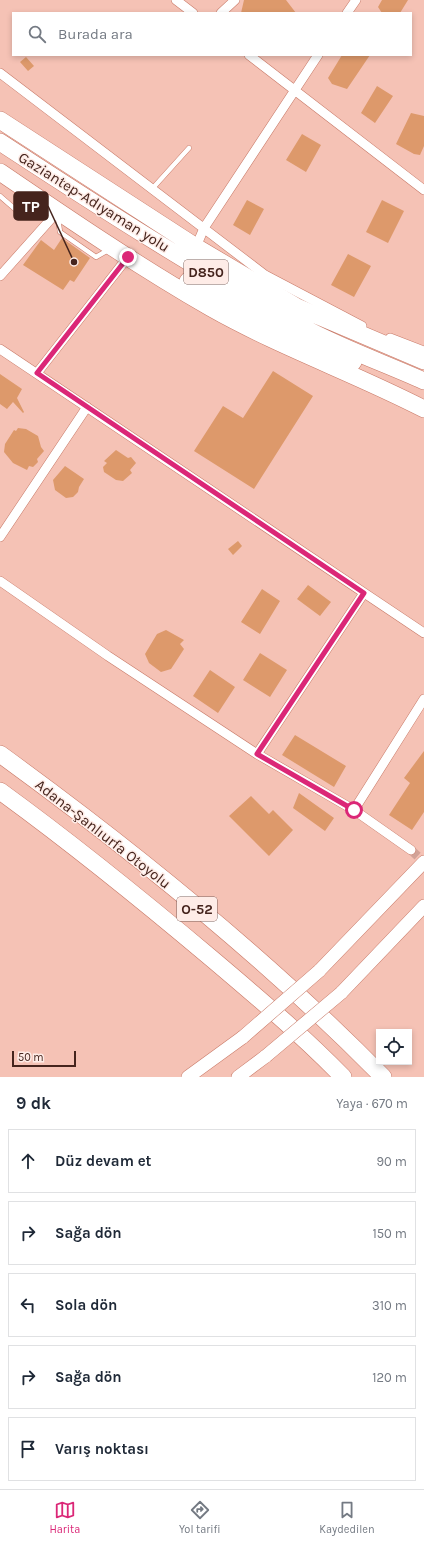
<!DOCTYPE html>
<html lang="tr">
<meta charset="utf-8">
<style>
:root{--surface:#fff;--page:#f2f2f3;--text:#1f2937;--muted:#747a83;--line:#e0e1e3;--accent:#db2777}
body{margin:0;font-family:Karla,sans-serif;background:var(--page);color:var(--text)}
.controls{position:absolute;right:12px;bottom:12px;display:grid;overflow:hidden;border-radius:0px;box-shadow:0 2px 6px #0003}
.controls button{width:36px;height:36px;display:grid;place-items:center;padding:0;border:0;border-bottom:1px solid var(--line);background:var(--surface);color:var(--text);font:20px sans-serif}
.scale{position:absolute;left:12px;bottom:10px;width:64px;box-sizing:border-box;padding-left:4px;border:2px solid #45241d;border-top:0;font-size:11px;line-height:14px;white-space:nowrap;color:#45241d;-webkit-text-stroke:3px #feece7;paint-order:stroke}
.stop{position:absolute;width:12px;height:12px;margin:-9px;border:3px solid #db2777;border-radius:50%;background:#fff}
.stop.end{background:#db2777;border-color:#fff;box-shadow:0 1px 4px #0008}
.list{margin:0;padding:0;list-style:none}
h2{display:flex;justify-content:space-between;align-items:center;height:52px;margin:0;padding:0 16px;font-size:17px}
h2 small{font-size:13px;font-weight:400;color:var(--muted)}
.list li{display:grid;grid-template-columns:26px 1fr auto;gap:12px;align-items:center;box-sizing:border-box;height:64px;margin:0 8px 8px;padding:0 8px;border:1px solid var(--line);border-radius:0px}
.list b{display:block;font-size:15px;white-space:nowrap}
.list em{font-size:13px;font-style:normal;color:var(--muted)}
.icon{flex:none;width:22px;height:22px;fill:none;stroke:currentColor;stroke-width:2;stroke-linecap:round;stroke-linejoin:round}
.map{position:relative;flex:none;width:424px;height:1077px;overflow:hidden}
.search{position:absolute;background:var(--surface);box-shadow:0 2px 6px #0003;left:12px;right:12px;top:12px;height:44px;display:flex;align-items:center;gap:10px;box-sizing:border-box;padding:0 14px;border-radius:0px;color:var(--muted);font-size:15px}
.sheet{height:412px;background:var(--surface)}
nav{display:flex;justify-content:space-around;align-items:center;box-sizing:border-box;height:56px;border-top:1px solid var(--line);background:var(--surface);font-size:11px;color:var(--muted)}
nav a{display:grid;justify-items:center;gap:2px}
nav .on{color:var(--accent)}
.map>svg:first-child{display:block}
</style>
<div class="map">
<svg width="424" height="1077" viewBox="0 0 424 1077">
<rect width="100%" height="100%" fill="#f5c2b5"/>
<path fill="#dd996b" d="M244 0H286L296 13H241Z
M382 0H408L400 13H382L378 7Z
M342 55H370L347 89 332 84 328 78Z
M26 57 34 66 28 71 20 62Z
M377 86 393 96 375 123 361 113Z
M411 113 424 116V146L420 155 414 154 396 144Z
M302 134 321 145 306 172 286 160Z
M247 200 264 209 250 235 233 225Z
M382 200 404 211 388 243 366 232Z
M62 238 90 258 74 282 70 280 63 290 23 265 41 240 54 250Z
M348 254 371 266 354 297 331 285Z
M273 371 313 396 254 489 194 451 223 406 243 418Z
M0 374 22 389 17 398 24 412 23 413 13 402 7 409 0 404Z
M18 428 26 429 38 436 41 447 44 451 37 459 38 462 33 467 29 466 27 470 13 463 4 452 5 444 14 430 16 431Z
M116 450 128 458 131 457 136 463 130 470 132 473 123 481 116 480 104 472 103 467 107 463 104 461Z
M65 466 84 479 79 487 78 492 73 497 66 498 55 490 53 480Z
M238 541 242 546 233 555 228 549Z
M308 585 331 602 320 616 297 599Z
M262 589 280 601 260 634 241 622Z
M166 630 184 640 180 644 184 649 171 669 161 672 149 663 145 654 157 634Z
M260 653 287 670 270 697 243 680Z
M210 670 235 687 218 713 193 696Z
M295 735 346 766 334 787 282 755Z
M424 751V812L412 830 389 815 410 783 404 778Z
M299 793 334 818 325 831 293 808Z
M251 796 269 814 273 810 293 830 269 856 229 816Z"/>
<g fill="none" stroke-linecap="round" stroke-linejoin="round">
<path stroke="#d2a297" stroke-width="9" stroke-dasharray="9 4.5" stroke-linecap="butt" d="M411 850 424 862"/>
<defs>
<path id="lane" d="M152 189 189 148
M0 196 23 216 51 212
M58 218 60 232 96 257 110 249"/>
<path id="street" d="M176 0 193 13
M221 13 235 0
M347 13 356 0
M249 55 424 190
M0 73 265 275 362 326
M196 247 204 228 318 55
M0 276 58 211
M390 338 424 351
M0 349 424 633
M37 373 128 257
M0 537 87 407
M0 581 108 656 257 754 354 810 411 850
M257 754 364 593
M354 810 424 699"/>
<path id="secondary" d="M319 971 424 862
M341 993 424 906
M188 1077 243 1037
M238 1077 266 1056"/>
<path id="highway" d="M0 120 196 247 297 307 424 361
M0 142C101 208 203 274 310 331 347 350 386 364 424 381
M0 172C69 219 138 266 211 308 280 347 354 373 424 409
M188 281C241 312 297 338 353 362
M0 754C135 852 266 958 383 1077
M0 791C73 844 142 900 211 958 256 996 302 1035 343 1077"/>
</defs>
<use href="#lane" stroke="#c87967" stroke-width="5.5"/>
<use href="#street" stroke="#c87967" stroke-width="10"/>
<use href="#secondary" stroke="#c87967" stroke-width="14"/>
<use href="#highway" stroke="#c87967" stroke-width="18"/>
<use href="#lane" stroke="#fff" stroke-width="4.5"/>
<use href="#street" stroke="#fff" stroke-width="9"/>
<use href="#secondary" stroke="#fff" stroke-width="13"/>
<use href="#highway" stroke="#fff" stroke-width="17"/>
<defs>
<path id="secondary-bridge" d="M243 1037 319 971
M266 1056 341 993"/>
</defs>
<use href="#secondary-bridge" stroke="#c87967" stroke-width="14" stroke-linecap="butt"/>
<use href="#secondary-bridge" stroke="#fff" stroke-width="13"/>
</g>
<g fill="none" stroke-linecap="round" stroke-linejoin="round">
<path stroke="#db2777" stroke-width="5" d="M128 257 37 373 364 593 257 754 354 810"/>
</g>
<g text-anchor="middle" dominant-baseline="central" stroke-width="3" stroke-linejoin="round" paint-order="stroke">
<g fill="#feece7" stroke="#7c605a" stroke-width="1">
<rect x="184" y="260" width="44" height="24" rx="3"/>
<rect x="177" y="897" width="40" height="24" rx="3"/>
</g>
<g font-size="14" font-weight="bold" fill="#45241d">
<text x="206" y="272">D850</text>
<text x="197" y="909">O-52</text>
</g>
<g font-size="15" fill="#45241d" stroke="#feece7">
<text transform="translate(94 202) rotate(32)">Gaziantep-Adıyaman yolu</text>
<text transform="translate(103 834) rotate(38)">Adana-Şanlıurfa Otoyolu</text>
</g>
</g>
<path fill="none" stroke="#45241d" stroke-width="1.5" d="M74 262L48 206"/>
<circle fill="#45241d" stroke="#feece7" stroke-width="1.5" cx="74" cy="262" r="4"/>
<rect fill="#45241d" stroke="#45241d" stroke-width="1.5" x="14" y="192" width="34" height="28" rx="4"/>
<g font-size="16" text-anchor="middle" font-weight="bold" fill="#fff">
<text x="31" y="212">TP</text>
</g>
</svg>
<div class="controls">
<button><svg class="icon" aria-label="locate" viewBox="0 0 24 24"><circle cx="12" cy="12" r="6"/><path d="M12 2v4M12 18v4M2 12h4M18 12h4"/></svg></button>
</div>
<div class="scale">50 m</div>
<div class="stop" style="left:354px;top:810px"></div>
<div class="stop end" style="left:128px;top:257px"></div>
<div class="search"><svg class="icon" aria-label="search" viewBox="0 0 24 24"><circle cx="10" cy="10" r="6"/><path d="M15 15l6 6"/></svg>Burada ara</div>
</div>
<section class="sheet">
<h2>9 dk<small>Yaya · 670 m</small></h2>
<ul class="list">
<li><svg class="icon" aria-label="ahead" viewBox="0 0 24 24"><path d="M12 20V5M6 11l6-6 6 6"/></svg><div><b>Düz devam et</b></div><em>90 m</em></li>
<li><svg class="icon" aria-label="right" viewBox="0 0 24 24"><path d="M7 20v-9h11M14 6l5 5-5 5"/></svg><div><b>Sağa dön</b></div><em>150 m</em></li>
<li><svg class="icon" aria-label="left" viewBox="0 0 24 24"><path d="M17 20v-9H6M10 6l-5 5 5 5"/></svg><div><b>Sola dön</b></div><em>310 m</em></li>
<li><svg class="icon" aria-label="right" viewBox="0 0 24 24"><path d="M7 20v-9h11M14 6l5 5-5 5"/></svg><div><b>Sağa dön</b></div><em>120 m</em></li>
<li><svg class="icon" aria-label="arrive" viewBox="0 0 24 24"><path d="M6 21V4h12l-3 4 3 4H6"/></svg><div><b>Varış noktası</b></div></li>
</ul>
</section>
<nav>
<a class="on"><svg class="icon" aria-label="map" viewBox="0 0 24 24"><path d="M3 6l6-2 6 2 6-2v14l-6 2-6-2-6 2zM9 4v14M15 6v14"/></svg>Harita</a>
<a><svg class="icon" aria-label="directions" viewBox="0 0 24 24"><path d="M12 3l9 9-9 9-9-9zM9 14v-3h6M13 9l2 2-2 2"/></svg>Yol tarifi</a>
<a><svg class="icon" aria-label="saved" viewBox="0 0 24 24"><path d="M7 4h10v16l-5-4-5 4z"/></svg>Kaydedilen</a>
</nav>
